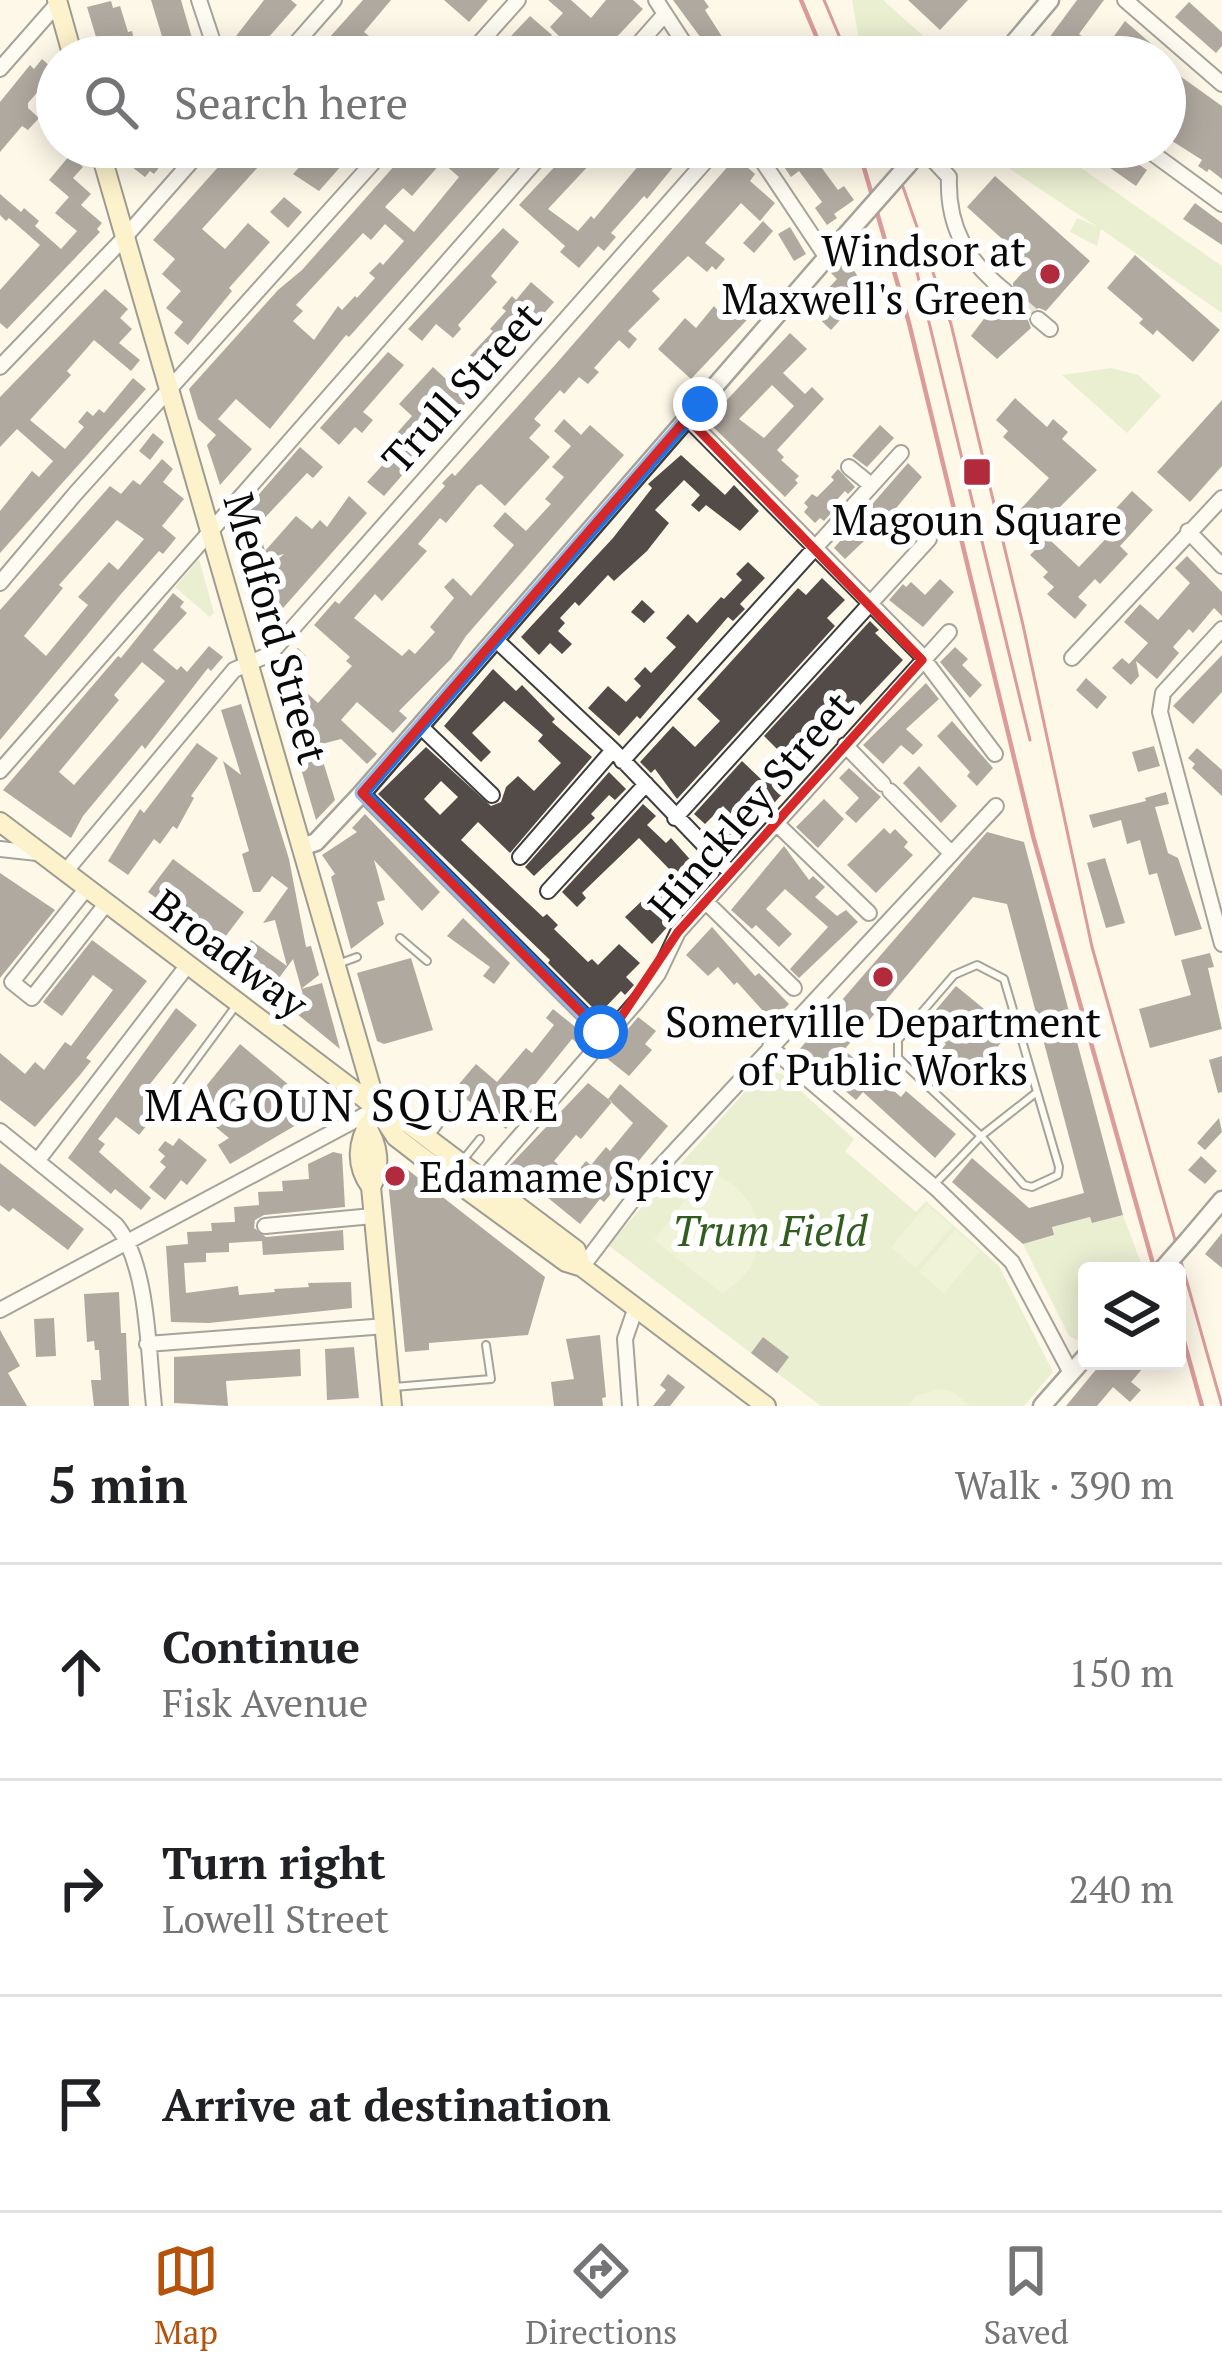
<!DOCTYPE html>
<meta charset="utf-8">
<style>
:root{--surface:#fff;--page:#f6f6f6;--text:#202124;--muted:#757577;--line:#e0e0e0;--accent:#b45309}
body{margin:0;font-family:"PT Serif",serif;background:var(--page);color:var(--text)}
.controls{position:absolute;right:36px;bottom:36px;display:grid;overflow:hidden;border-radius:12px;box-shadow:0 6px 30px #0003}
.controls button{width:108px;height:108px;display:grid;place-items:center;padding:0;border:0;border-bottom:3px solid var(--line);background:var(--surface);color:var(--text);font:60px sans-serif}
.stop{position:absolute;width:36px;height:36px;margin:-27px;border:9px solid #1a73e8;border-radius:50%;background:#fff}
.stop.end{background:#1a73e8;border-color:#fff;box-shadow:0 3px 12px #0008}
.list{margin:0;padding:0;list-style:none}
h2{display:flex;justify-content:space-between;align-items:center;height:156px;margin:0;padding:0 48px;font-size:51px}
h2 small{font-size:39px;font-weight:400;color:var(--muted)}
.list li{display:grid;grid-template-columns:78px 1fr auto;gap:36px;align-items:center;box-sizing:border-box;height:216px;padding:0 48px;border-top:3px solid var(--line)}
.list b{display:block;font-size:45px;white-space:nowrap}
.list p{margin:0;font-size:39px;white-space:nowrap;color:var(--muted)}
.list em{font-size:39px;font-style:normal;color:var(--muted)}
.icon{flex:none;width:66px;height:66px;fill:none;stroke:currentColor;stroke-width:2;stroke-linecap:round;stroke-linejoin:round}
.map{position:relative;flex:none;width:1222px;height:1406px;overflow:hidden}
.search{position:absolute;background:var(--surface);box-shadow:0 6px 30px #0003;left:36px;right:36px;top:36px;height:132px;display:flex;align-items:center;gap:30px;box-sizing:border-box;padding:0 42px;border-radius:66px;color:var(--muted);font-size:45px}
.sheet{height:804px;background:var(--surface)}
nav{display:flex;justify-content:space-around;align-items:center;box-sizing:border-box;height:168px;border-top:3px solid var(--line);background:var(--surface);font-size:33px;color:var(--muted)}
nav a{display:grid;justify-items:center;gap:6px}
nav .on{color:var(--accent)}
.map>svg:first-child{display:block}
</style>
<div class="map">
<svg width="1222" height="1406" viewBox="0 0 1222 1406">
<rect width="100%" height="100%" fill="#fef8e9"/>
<path fill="#d2e5b5" d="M852 0H883L947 57H880L859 39Z
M977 147H1051L1222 266V313L1101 229 1097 246 1070 232 1077 218 1096 226Z
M1111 368 1138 375 1161 396 1127 433 1062 375Z
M199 559 214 613 210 617 175 587Z
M770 1071 782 1074 854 1139 845 1151 916 1212 926 1201 999 1266 1053 1372 1024 1406H821L608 1245 760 1075Z
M1123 1215 1144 1271H1087V1335L1077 1340 1069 1336 1023 1244 1053 1236 1052 1227 1090 1217 1093 1223Z"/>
<path fill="#e3edc6" d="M710 1173C767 1192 777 1263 722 1293L654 1240 704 1176Z
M927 1205 952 1226 916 1268 891 1247Z
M955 1230 980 1251 944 1293 919 1272Z
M941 1389 953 1392 970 1406H907L916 1396Z"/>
<path fill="#524b47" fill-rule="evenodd" d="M151 0H181L196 52 163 57 159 45 164 43Z
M264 0H291L297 5 253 55 233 40Z
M363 0H391L364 32 374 40 364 51 370 57H312Z
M444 0H488L469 22Z
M548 0H571L591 18 606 0H633L643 9 598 57H579L550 27 563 13Z
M673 0H704L709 7 705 10 735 57H715Z
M908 0H968L940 30Z
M1077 0H1104L1079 34 1101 50 1095 57H1067L1046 42Z
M111 1 113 8 120 6 128 32 132 31 138 57H102L87 7Z
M1189 2 1222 32V46L1216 53 1175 17Z
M530 16 552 35 533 57H491Z
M1125 21 1155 47 1148 57H1138L1112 39Z
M429 38 451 57H413Z
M42 59 51 67 43 76 48 80 28 103V108L39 118 28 130 22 126 0 152V102L30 65 34 69Z
M1177 74 1222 106V179L1209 169 1207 172 1198 166 1202 160 1169 139 1182 121 1172 114 1183 100 1166 88Z
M123 147H175L154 174 150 171 145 177 132 167 139 159Z
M236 147H259L269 155 202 229 225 249 248 223 270 242 229 288 232 291 188 345 174 333 183 322 166 308 181 291 162 274 175 259 153 240Z
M317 147H358L319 191 293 174Z
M411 147H423L441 163 412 196 403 188 385 207 414 232 459 177 437 158 447 147 472 166 490 147H508L514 152 349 337 346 335 270 429 236 399 218 419 252 449 220 485 207 445 216 435 198 419 189 389 278 290 302 270ZM385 224 404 241 383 265 380 262 369 273 375 278 357 298 355 296 342 310 338 306 314 340 293 321 303 311 296 305 363 233 371 240Z
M573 147H606L548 209 578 231 591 216 594 219 654 147H664L679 160 647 199 644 196 611 233 616 237 604 251 598 246 579 268 560 252 565 246 519 205Z
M794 147H835L816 160 838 190 844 186 854 200 834 214 837 218 827 225 815 208 822 202 799 171 791 177 778 158Z
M1100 147H1113L1147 170 1136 186 1093 156Z
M70 155 83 167 73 178 91 194 81 205 102 223 97 229 100 232 7 329 0 323V290L40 245 9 218 6 221 0 215V194L21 212 24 208 39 221 35 226 61 249 77 231 55 213 69 197 49 180Z
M736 157 755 174 750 181 775 203 760 221 741 203 705 243 725 259 716 270 712 266 707 272 688 256 652 291 660 299 628 331 637 339 629 349 619 340 594 368 599 372 588 384 579 377 564 394 560 390 534 419 541 425 529 438 550 457 505 506 481 484 477 486 446 523 440 518 418 544 427 551 382 601 375 594 354 618 402 656 409 649 415 654 435 632 430 627 454 598 444 587 453 578 471 596 514 545 493 526 505 512 526 531 551 504 545 499 564 477 552 467 571 446 554 431 564 419 581 435 590 425 624 455 466 636 451 659 399 711 407 718 393 733 357 702 341 720 377 754 367 764 341 739 318 745 335 800 316 820 282 704 289 696 279 687 285 680 275 668 298 648 306 656 296 666 305 674 297 684 318 703 352 666 346 661 350 657 314 625 335 601 339 604 445 486 442 483 452 473 455 476 555 365Z
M995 176 1090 261 1046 311 1039 308 1030 311 1027 318 1031 328 997 359 971 336 998 300 1008 302 1014 297 1013 283 1030 264 967 207Z
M284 197 302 212 288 228 270 212Z
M1195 203 1222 223V245L1183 219Z
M763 221 773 231 754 253 743 243Z
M790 227 806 254 794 261 778 234Z
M503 228 519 242 491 276 497 282 458 325 461 329 453 338 436 324 422 341 408 329Z
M850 254 859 262 853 269 864 286 836 314 841 319 831 330 809 309 837 279 831 273Z
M1135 255 1220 330 1193 362 1157 330 1153 335 1139 323 1143 319 1107 288Z
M531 282 554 302 384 496 367 482 388 459 380 452 412 416 399 404 433 367 447 380 493 331 490 329 506 311 502 308 512 296 516 300Z
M105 289 128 309 120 318 132 329 119 343 140 360 131 371 94 340 67 371 71 375 30 420 65 449 84 427 78 422 87 411 93 416 99 409 104 413 133 378 146 389 0 553V511L32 471 39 477 53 461 17 429 0 447V397Z
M748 291 762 304 691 379 658 349 685 318 696 328 714 306 724 318Z
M790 333 807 349 783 373 805 394 812 387 824 399 777 450 784 457 781 460 799 476 795 480 798 483 785 497 707 421ZM772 385 794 406 764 438 739 419Z
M388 352 404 365 363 412 373 420 362 433 355 427 339 445 320 428Z
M1015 398 1047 427 1053 419 1068 432 1062 439 1097 470 1038 529 1079 567 1115 529 1107 518 1132 491 1153 510 1120 546 1128 554 1100 584 1095 579 1078 597 1087 605 1075 619 1047 594 1054 587 1043 577 1048 572 1030 555 1038 547 1021 531 1029 522 1018 512 1049 478 1003 437 1008 431 996 420Z
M1222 400V466L1190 502 1157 472Z
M880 425 894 438 867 467 852 456Z
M153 433 164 442 150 460 139 451Z
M300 447 323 467 313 478 307 473 258 525 265 551 296 516 312 529 320 520 327 527 349 496 367 513 276 616 247 586 284 554 240 565 232 532 248 507Z
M681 455 725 495 734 485 759 511 740 531 706 505 699 512 691 505 700 495 684 480 655 510 669 523 647 551 614 581 608 575 579 606 575 602 560 618 565 623 558 631 572 644 562 654 550 643 539 655 521 637 613 538 652 488 648 484Z
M162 459 173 469 163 482 184 499 162 526 176 538 163 554 159 551 121 594 0 740V610L110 486 121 494 133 480 140 485ZM117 520 144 539 118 570 109 562 88 586 78 597 88 605 46 656 24 636 63 588 59 585Z
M908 463 922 477 892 513 916 537 905 549 881 525 845 559 834 548Z
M838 469 855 487 848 494 845 491 828 509 832 512 824 521 820 518 815 523 804 512 808 507 804 503 812 494 817 497 834 480 831 477Z
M1187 556 1222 592V616L1214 608 1193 633 1189 629 1173 647 1179 653 1157 679 1136 661 1139 676 1131 685 1112 668 1122 658 1129 664 1148 643 1124 622 1140 604 1158 620 1190 583 1175 568Z
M748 562 765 578 740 604 745 609 733 621 728 617 640 719 637 716 619 736 588 708 608 686 626 702 641 686 634 679 645 667 651 673 676 647 666 638 688 614 697 623 721 597 724 599 742 580 736 574Z
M822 578 845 600 827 618 835 626 677 799 655 769 651 773 640 762 673 726 695 747 720 721 697 699 798 588 806 595Z
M940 579 954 592 923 627 889 600 903 584 906 587 911 582 925 595Z
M173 593 184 602 180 607 187 613 153 650 177 670 181 666 187 672 209 646 223 657 211 671 208 668 145 749 142 745 83 816 71 838 3 790 118 656 121 658ZM142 662 165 681 74 785 59 772 119 700 114 695Z
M642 600 655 612 644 623 631 612Z
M870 621 879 630 875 633 903 660 827 740 829 742 731 851 720 841 739 822 723 806 705 824 694 814 742 761 765 783 788 760 764 736Z
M955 647 968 659 962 665 982 685 970 698 940 662Z
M1222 655V692L1193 724 1173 706Z
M493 669 516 691 522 685 555 719 552 722 592 757 510 853 478 822 461 840 543 917 547 914 558 925 554 929 588 962 592 959 598 965 619 944 640 963 626 977 634 985 625 995 621 991 599 1014 548 963 550 960 378 794 426 747 491 806 501 802 506 787 518 776 534 791 556 768 561 763 538 741 543 735 504 701 472 733 491 752 481 762 444 726ZM441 781 458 797 440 815 424 799Z
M1086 678 1107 697 1097 709 1076 690Z
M926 683 939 699 906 729 923 745 913 755 901 745 883 764 863 745Z
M241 704 289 859 306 947 311 946 319 975 301 989 322 983 340 1049 291 1009 303 995 293 959 271 989 236 960 251 940 287 966 275 920 263 923 288 888 272 876 260 892H253L242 854 249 851 223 761 241 775 221 710Z
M952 721 993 768 977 786 967 776 970 772 937 736Z
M197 743 218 758 191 796 194 798 177 829 173 826 160 844 154 839 128 875 108 861 140 809 144 813Z
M1154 746 1160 766 1138 772 1132 752Z
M1197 748 1222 770V796L1192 768 1195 764 1188 758Z
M919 766 957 806 941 823 903 783Z
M849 768 881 797 856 823 845 813 859 798 839 778Z
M609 772 626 789 615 800 609 795 591 814 595 818 534 876 525 867Z
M1166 792 1169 804 1155 807 1168 853 1178 858 1202 929 1175 936 1157 873 1149 875 1140 840 1127 844 1121 820 1093 828 1089 815 1146 801 1145 798Z
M824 799 844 819 818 848 796 827Z
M643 804 656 816 647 825 666 843 671 838 704 875 683 898 673 890 655 909 670 924 652 944 625 917 672 872 639 838 582 893 586 898 577 907 562 892Z
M365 814 440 892 422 911 374 860 385 900 377 902 384 924 351 949 331 877 335 874 322 855 357 832 352 828Z
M884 828 890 834 895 829 908 842 904 847 913 855 876 893 847 865Z
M987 832 1024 842 1123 1215 1092 1223 1090 1217 1052 1227 1054 1235 1023 1244 952 1182 972 1158 1029 1208 1084 1193 1007 904 973 897 844 1050 901 1097 906 1091 956 1134 935 1158 863 1092 856 1100 798 1051Z
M784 846 809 880 813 876 825 887 815 897 837 916 846 910 858 922 799 978 790 969 828 927 785 889 766 909 792 934 779 947 756 925 752 929 731 910Z
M1105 858 1125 923 1106 928 1087 863Z
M173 859 244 912 219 945 148 892Z
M0 873 55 910 0 978Z
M463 918 510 963 494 984 483 976 490 967 447 936Z
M712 927 755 976 759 973 789 1004 761 1032 752 1024 763 1011 737 982 734 985 718 967 708 976 686 955Z
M92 940 147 981 86 1058 91 1061 80 1075 35 1127 0 1100V1053L25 1074 35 1062 44 1070 65 1042 71 1046 113 990 93 975 62 1016 43 1002Z
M1210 953 1214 967 1208 968 1222 1029 1150 1048 1139 1009 1191 995 1181 960Z
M411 958 433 1030 384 1044 377 1041 357 973Z
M956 986 1011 1031 963 1087 931 1061 946 1044 923 1025Z
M176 1008 197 1025 142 1094 160 1109 139 1135 116 1117 98 1139 105 1144 99 1152 151 1198 141 1210 115 1189 111 1194 68 1158Z
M553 1009 583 1033 576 1042 572 1039 516 1108 520 1111 506 1129 454 1090 476 1064 497 1082 526 1048 532 1053 554 1025 546 1018Z
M638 1017 656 1031 645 1044 652 1050 629 1076 605 1057Z
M240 1044 320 1111 230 1164 218 1145 229 1138 190 1106Z
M1222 1056V1092L1218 1093 1209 1060Z
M588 1083 612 1102 581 1139 576 1135 554 1161 573 1177 586 1161 591 1165 606 1147 610 1151 633 1123 608 1099 620 1084 668 1126 604 1202 600 1199 580 1224 509 1166Z
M1219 1118 1222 1132 1205 1150 1197 1143Z
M179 1138 207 1160 187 1185 181 1180 165 1200 149 1187 166 1167 160 1162 165 1156 158 1150 165 1141 173 1146Z
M333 1152 342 1154 345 1207 264 1215 255 1220 254 1228 266 1237 343 1230 344 1250 263 1255 262 1241 229 1243V1252L206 1253V1262L184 1263 186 1293 238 1286 239 1295 275 1292 274 1289 309 1287 308 1283 351 1282 352 1308 209 1323 171 1322 166 1246 188 1244 187 1232 212 1231 211 1223 235 1222 234 1207 259 1205 258 1192 283 1191 282 1181 309 1179 308 1164Z
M1201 1156 1217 1171 1205 1184 1188 1170Z
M0 1163 84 1229 68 1250 13 1208 9 1212 0 1205Z
M403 1166 545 1277 528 1335 429 1343V1350L405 1352 388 1180 392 1170Z
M1222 1233V1268L1205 1254Z
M119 1292 121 1333H126L129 1406H94L91 1380H101L99 1350H95L94 1341 87 1342 84 1294Z
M54 1318 56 1356 36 1357 34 1319Z
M0 1330 20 1366 8 1373 27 1406H0Z
M600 1335 606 1397 602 1398 603 1406H554L551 1382 574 1379 566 1339Z
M763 1337 789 1357 777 1373 751 1353Z
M354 1347 359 1398 327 1400 325 1349Z
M300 1349 301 1376 226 1381 228 1406 174 1403V1357Z
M1103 1361H1149L1131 1382 1141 1390 1130 1402 1113 1387 1097 1406H1066Z
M668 1374 685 1387 670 1406H653L666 1390 660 1385Z"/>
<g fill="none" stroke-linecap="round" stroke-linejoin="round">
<path stroke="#d9d4c8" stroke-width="14" stroke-dasharray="14 7" stroke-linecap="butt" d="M1005 291 1038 319"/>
<defs>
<path id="service" d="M400 938 427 961
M338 964 357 957
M977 965 1004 979 1059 1167 1058 1175 1032 1187 1024 1185 981 1136 898 1058V1040L954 975Z
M173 1091 235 1007
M431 1135 447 1114
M463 1160 480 1139
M933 1186 981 1136 1037 1092
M394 1387 491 1379 486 1345"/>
<path id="minor" d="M199 0 218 57
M656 0 693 57
M1125 0 1222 84
M1015 41 1034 57
M284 57 334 0
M467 57 518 0
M627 57 665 14
M0 69 58 3
M753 147 827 258
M1144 147 1222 204
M922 148 949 177C947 227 967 261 1005 291
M1038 319 1050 329
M0 367 125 237 204 147
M687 418 919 653 995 754
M849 467 871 485
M1188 531 1222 566
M0 583 75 494 387 147
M1222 629 1163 693 1160 712 1222 944
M495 639 613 750 730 872
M1072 658 1222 498
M420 726 492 795
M845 745 883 784
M622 761 901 453
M0 771 548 147
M890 791 950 852
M362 793 607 1038
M675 818 929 539
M776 823 869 913
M0 849 37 853
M520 857 613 750
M65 872 234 670 270 654 718 147
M86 889 12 982 32 998 106 904
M548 891 646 784
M706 902 794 988
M770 1047 938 1190 1012 1262 1071 1373
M0 1131 116 1225C149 1265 148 1354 154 1406
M38 1160 187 966
M479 1183 637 1001 658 974 678 932 949 632
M265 1226 373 1216
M582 1267 647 1181 996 806
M0 1310 376 1109
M147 1344 386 1326
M630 1406 625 1339 636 1307"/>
<path id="tertiary" d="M1002 57 1050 0
M907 166 923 147
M302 847 316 842 362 793 847 234
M1189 1239 1222 1200
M1042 1406 1087 1355"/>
<path id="secondary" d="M57 0 73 57
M99 147 377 1108 396 1137 418 1154 566 1262 582 1267 766 1406
M0 822 377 1108 409 1124 576 1250 582 1267
M371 1120C357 1142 355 1165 371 1187
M366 1127C379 1144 381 1168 371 1187L392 1406"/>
</defs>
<use href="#service" stroke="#3d3d3d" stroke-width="10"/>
<use href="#minor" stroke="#3d3d3d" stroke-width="18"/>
<use href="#tertiary" stroke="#3d3d3d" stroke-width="21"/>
<use href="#secondary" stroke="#2c2c2c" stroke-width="22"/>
<use href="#service" stroke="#fff" stroke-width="6"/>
<use href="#minor" stroke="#fff" stroke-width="14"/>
<use href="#tertiary" stroke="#fff" stroke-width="16"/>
<use href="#secondary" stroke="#fbeaa7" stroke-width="18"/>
<path stroke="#b12b3d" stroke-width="3" d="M824 0 848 57
M889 147 951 324 1023 625 1092 947 1222 1406
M913 256 1030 740"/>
<path stroke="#b12b3d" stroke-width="4.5" d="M801 0 825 57
M858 147 909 323 1033 836 1155 1271
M1177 1316 1202 1406"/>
<defs>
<path id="tertiary-bridge" d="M847 234 907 166
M1161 1271 1189 1239"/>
</defs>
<use href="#tertiary-bridge" stroke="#3d3d3d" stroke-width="21" stroke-linecap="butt"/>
<use href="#tertiary-bridge" stroke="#fff" stroke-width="16"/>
</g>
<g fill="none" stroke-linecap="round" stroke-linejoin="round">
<path stroke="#1a73e8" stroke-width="15" d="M601 1032 362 793 700 404"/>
</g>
<path d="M0 0H1222V1406H0ZM687 418 922 660 678 932 607 1038 362 793Z" fill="#fef8e9" fill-opacity=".55" fill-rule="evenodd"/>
<path fill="none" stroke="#d62828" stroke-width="9" stroke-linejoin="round" d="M687 418 922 660 678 932 607 1038 362 793Z"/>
<g fill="#b12b3d" stroke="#fff" stroke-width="4.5">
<circle cx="1050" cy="274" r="12"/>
<rect x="962" y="457" width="30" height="30" rx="6"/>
<circle cx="883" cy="977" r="12"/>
<circle cx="395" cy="1176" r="12"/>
</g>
<g text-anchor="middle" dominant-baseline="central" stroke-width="12" stroke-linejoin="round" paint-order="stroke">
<g font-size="42" fill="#0a0a0a" stroke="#fff">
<text x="1026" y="250" text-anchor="end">Windsor at<tspan x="1026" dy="48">Maxwell's Green</tspan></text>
<text x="977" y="519">Magoun Square</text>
<text x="883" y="1021">Somerville Department<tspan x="883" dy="48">of Public Works</tspan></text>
<text x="419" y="1176" text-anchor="start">Edamame Spicy</text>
</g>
<g font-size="42" fill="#0a0a0a" stroke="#fff">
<text transform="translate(461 387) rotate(-48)">Trull Street</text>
<text transform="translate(277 628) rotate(74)">Medford Street</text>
<text transform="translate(750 805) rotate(-49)">Hinckley Street</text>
<text transform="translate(230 953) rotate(37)">Broadway</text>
</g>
<g font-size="42" font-style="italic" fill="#315d1f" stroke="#fff">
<text x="770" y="1230">Trum Field</text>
</g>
<g font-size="45" letter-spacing="3" fill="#0a0a0a" stroke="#fff">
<text x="353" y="1104">MAGOUN SQUARE</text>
</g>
</g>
</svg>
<div class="controls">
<button><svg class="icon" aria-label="layers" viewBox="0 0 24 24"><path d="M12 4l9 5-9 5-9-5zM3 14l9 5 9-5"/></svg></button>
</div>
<div class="stop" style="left:601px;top:1032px"></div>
<div class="stop end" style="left:700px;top:404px"></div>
<div class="search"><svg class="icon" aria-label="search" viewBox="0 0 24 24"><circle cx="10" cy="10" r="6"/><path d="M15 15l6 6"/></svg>Search here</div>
</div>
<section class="sheet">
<h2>5 min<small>Walk · 390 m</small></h2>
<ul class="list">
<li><svg class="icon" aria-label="ahead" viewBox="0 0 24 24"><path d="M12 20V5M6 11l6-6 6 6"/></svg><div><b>Continue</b><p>Fisk Avenue</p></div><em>150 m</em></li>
<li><svg class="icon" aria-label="right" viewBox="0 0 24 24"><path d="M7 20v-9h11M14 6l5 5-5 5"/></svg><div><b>Turn right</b><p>Lowell Street</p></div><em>240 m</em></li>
<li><svg class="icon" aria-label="arrive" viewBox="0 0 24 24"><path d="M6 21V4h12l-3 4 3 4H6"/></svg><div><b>Arrive at destination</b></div></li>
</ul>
</section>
<nav>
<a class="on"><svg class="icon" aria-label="map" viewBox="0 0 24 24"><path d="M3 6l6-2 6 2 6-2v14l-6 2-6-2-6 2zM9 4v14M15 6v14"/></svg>Map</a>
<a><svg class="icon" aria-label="directions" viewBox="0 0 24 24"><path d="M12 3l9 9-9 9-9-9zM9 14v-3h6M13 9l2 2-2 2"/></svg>Directions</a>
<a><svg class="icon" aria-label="saved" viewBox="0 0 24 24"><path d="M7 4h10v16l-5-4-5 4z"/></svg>Saved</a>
</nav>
